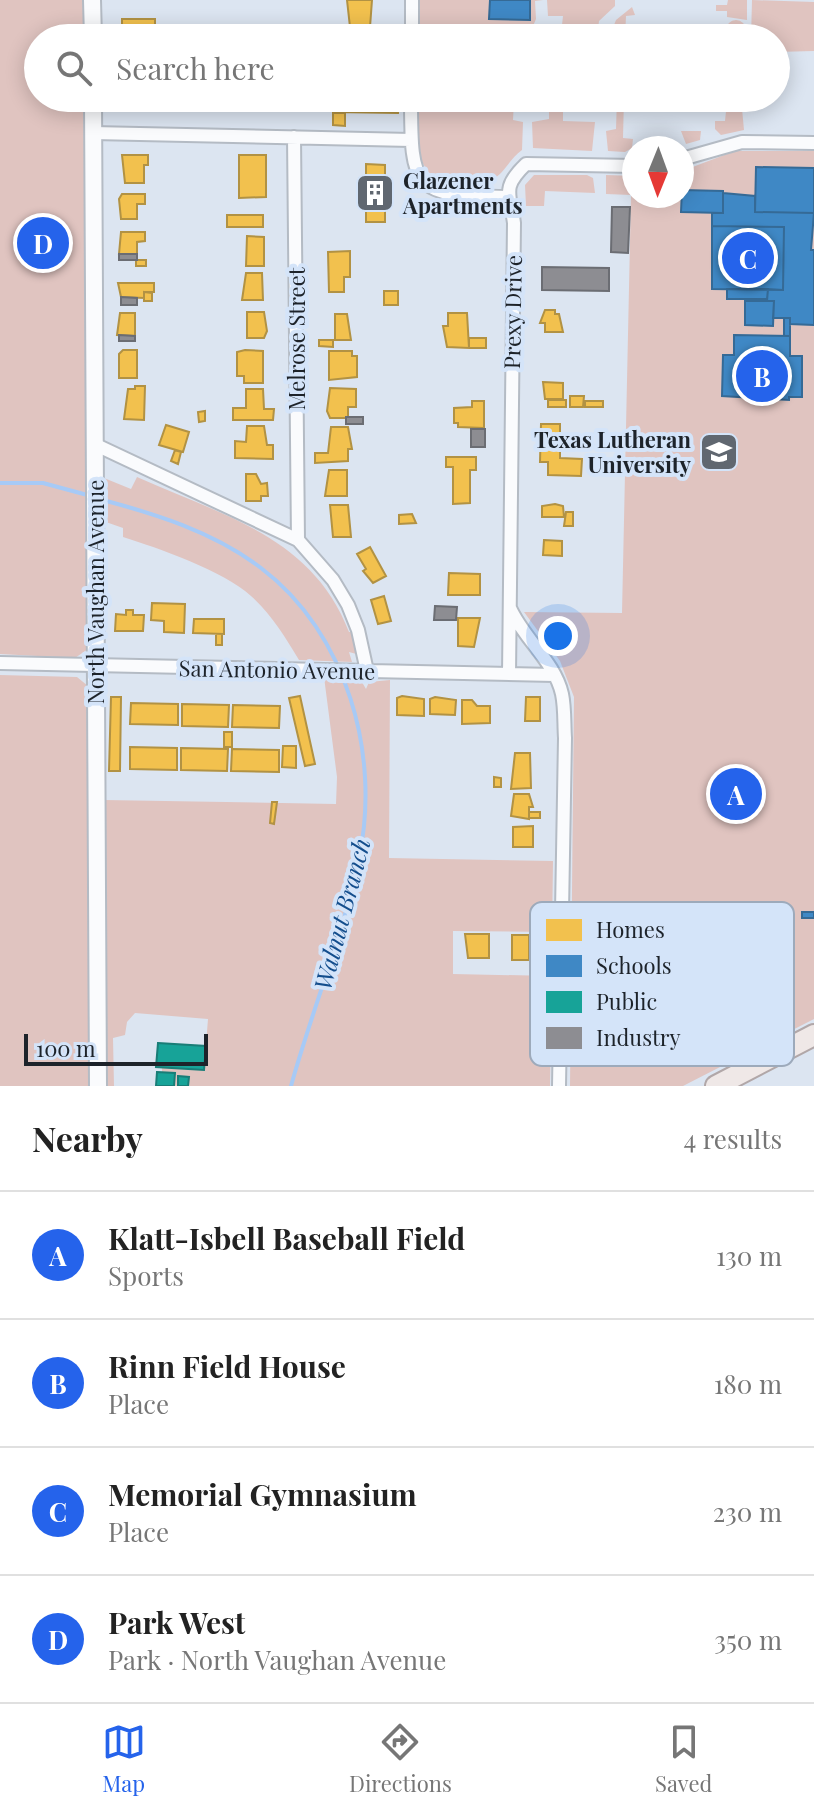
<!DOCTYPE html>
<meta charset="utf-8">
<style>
:root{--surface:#fff;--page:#f2f2f2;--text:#222;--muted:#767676;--line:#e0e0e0;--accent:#2563eb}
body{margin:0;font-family:"Playfair Display",serif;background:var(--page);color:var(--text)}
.compass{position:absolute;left:622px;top:136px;width:72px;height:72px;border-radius:50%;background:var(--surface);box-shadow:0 4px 20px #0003;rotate:181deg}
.scale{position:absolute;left:24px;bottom:20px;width:184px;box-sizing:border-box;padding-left:8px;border:4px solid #1d232a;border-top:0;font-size:22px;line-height:28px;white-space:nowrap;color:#1d232a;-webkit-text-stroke:6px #d4e4f9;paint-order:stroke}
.you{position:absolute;left:558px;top:636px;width:28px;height:28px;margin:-20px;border:6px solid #fff;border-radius:50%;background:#1a73e8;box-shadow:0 0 0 12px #1a73e833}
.badge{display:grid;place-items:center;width:52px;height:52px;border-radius:50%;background:var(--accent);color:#fff;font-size:26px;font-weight:700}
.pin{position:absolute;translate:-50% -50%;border:4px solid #fff;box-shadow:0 2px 8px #0006}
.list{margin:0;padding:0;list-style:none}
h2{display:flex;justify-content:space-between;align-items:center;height:104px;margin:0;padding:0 32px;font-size:34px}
h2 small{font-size:26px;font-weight:400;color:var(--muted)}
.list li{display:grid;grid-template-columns:52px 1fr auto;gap:24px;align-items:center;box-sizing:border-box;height:128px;padding:0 32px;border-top:2px solid var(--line)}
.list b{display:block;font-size:30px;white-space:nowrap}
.list p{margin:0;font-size:26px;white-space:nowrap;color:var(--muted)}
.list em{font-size:26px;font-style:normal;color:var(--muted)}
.icon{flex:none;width:44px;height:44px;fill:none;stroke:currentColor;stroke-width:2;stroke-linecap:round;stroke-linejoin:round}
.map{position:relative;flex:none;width:814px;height:1086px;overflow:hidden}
.search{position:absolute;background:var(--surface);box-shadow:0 4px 20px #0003;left:24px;right:24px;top:24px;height:88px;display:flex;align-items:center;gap:20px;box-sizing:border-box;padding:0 28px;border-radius:44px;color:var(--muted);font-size:30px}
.sheet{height:616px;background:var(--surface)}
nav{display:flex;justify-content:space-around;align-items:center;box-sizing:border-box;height:112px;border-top:2px solid var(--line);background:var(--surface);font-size:22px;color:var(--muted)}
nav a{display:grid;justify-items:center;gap:4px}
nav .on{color:var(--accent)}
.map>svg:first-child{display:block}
</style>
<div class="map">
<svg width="814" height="1086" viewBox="0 0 814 1086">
<rect width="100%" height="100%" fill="#dce5f1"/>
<path fill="#e0c4c0" d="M0 0H84V38H38V98H84L88 649 75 658 0 654Z
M420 0H490V19L530 20V0H543L535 1 536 19 531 31 515 33 514 38H419Z
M547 0H615V6L599 21 597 36H586V32L561 31 560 38H549V34H539L540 29 547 25H562L563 16H548Z
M728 0H747V20L727 17V11H716V5H727Z
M752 0 814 2V51L776 52V38H751Z
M632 7 635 15 626 16 625 38H609L616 20Z
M726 30a10 10 0 1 1 20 0a10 10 0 1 1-20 0Z
M419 98H522L514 101 513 120 523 122 522 150C510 158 505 173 492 180 483 186 472 184 461 184 409 183 418 136 419 98Z
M549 98H563V121L595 122 592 151 533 148 532 122 549 119Z
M617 98H624L623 138 633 139 632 148 625 152 608 151 606 131 616 129Z
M741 98 744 130 721 135 715 129V121H725L726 111H712L713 100Z
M681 131H701L700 140 686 144Z
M735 151H814V1019L683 1086H570L574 697 560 661 524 612 622 613 631 195 606 194V175L634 176V196H682V171Z
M534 175H587L593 178 595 193 545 191 544 206H526L525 185Z
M137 477C223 516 312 536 349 632H354L360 655 349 652 352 662 299 660C285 637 272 615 251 596 224 571 158 548 123 537V528L103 521 104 478 131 489Z
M0 675 77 677 88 686 92 1086H0Z
M324 677H359L366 689 369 682 390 680 389 858 553 861 552 932 453 931V974L552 976 550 1086H188L189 1077 179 1076 178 1086H174L162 1072V1067L204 1069 208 1019 135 1013 127 1022 125 1035 113 1038 114 1086H106L104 800 336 804 337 777Z"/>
<path fill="#f2c14e" stroke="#b29243" stroke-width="2" d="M347 0H372L370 27H350Z
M122 19H155V37H122Z
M122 98H163V107L122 106Z
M205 98H234V103H229V108H219V103L205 102Z
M335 98H399L398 113 335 112Z
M333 113H345V126L333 125Z
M122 155H148V165H144V183H125Z
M239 155H266V197L239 198Z
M366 164 385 165V222H366Z
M122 194H145V204H137V219H121L119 199Z
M227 215H263V227H227Z
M121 232H145V241L137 242V254H119Z
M247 236 264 237V266H246Z
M350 251V277H344V292H329L328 252Z
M136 260H146V266H136Z
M246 273H262L263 300H242Z
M118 283H154V292H144V298L121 297Z
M384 291H398V305H384Z
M144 292 152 293V301H144Z
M545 310H555V314H559L563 332H545V323H540Z
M247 312H264L267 331 264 338H247Z
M120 313H135V336L117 335Z
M448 313H467L469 348 447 347 443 326H448Z
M335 314H347L351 340H335Z
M469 338H486V348H469Z
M319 340H333V347L319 346Z
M123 350H137V378H119V354Z
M245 350 263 351V383H244V376H237V352Z
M329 351H352V356H357V377L329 380Z
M543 382 563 383V399H545Z
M135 386H145L144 420 124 419 128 389H135Z
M330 388 356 389V407H348V418H330L327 411Z
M246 389H263L264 409H274L273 420H233V408H246Z
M570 396H584L583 407H570Z
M548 400H566V407H548Z
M472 401H484V428L458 427V423H454V408L472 407Z
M585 401H603V407H585Z
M205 411V421L199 422 198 412Z
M541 424H560V458L582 459 581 476 548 475V462H540Z
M166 425 189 432 183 452 159 445Z
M247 426H264L267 445H273V459L235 458V441L246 442Z
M331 427H348L352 449H348V461L315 463V453H328Z
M175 450 181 452 178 464 171 461Z
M446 457H476V470H470V503L453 504V467H446Z
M329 470H347V496H325Z
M246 474H256L261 484 267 483 268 496H261V501H246Z
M555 504 563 506 564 517H542V506Z
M330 505H348L351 537H333Z
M566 512H573V526H564Z
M412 514 416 523 399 524V515Z
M544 540 562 541V556L543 555Z
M370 547 386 576 373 583 363 571 366 569 357 554Z
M449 573 480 574V595H448Z
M384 596 391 621 378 624 371 600Z
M152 603 185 604 184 633 164 632V621L151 620Z
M126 610H133V615H144L143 631H115L116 614 126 615Z
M458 618H480L474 647 458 646Z
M194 619H224V634L193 633Z
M216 634H222V645H216Z
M300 696 315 764 305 766 289 698Z
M402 696 424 699V716L397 715V698Z
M111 697H121L120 771H109Z
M111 697H121L120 771H109Z
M435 697 456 700 455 715 430 714V699Z
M526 697H540V721H525Z
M462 700H472L477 706H490V723L462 724Z
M131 703 178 704V725L130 724Z
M182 704 229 705 228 727 182 726Z
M233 705 280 706 279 728 232 727Z
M224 732H232V747H224Z
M283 746H296V768L282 767Z
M130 747 177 748V770L130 769Z
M181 748 228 749 227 771 181 770Z
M232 749 279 750V772L231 771Z
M515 753H530L531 788 511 789Z
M494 777 501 778V787H494Z
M514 794H529L533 807H529V819L511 816Z
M272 802H277L274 824 270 823Z
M529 812H540V818H529Z
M533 826V847H513V827Z
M465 934H489V958H468Z
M512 935H529V960H512Z"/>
<path fill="#3f88c5" stroke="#356a96" stroke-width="2" d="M490 0H530V20L489 19Z
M756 167 814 168V213L755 212Z
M682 190 723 191V213L681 212Z
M723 193 755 196V212L814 213 811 250H814V325L790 324V318H773L774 301H767L768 289 783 290 784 227 712 226V213H723Z
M712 226 784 227 783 290 712 289Z
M727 289H768L767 299H727Z
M745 301H774L773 326 745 325Z
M784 318H790V336H784Z
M734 335 790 336V356H802V397H789V400L722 396 723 355H734Z
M802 912H814V918H802Z"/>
<path fill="#17a398" stroke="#197d77" stroke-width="2" d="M158 1043 206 1046 204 1070 156 1067Z
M157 1072 175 1073 174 1086H156Z
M178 1076 189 1077 188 1086H178Z"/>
<path fill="#8d8d92" stroke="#6b6d73" stroke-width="2" d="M560 31 586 32V38H560Z
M612 207H630L628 253 611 252Z
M119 254H137V260H119Z
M542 267 609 268V291L542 290Z
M121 297 137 298V305H121Z
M119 335 135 336V341H119Z
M346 417H363V424H346Z
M471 429H485V447H471Z
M435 606 457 607 456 620H434Z"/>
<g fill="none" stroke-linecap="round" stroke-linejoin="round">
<path stroke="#a7caf6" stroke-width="4" d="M0 483H43L91 496
M99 499C156 514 214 532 261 568 347 633 381 755 359 858 343 936 312 1010 291 1086"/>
<defs>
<path id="minor" d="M412 38V0
M411 98C411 190 413 196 508 197
M93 133 411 140
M294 137 298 540
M682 159 742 142 814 143
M94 444 298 540 333 580 348 605 358 630 367 671
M510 608C523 638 555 662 562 694 565 708 564 724 565 738L559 1086
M0 663 554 675
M509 674 514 223C510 193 501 188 526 164L634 166"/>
<path id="tertiary" d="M92 0 93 38
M93 98 98 1086"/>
<path id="primary" d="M716 1086 814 1035"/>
</defs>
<use href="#minor" stroke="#b4bbc4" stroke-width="16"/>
<use href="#tertiary" stroke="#b4bbc4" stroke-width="20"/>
<use href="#primary" stroke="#b1a7a8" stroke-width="24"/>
<use href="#minor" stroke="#fafbfd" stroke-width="12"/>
<use href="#tertiary" stroke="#fafbfd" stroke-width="16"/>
<use href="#primary" stroke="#efe8e7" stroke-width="20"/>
</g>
<defs>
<symbol id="building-square" viewBox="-11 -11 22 22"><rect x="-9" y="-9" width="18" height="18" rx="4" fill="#606770" stroke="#d4e4f9"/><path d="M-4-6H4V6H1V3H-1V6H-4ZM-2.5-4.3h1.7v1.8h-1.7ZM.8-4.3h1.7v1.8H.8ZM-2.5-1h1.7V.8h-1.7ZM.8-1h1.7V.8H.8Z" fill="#fff"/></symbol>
<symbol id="university-square" viewBox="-11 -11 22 22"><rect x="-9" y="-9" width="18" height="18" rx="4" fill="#606770" stroke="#d4e4f9"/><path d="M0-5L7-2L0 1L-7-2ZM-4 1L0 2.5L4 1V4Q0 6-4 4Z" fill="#fff"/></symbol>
</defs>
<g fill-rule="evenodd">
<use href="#building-square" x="353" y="171" width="44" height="44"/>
<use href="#university-square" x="697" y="430" width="44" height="44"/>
</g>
<g text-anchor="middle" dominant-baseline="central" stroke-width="8" stroke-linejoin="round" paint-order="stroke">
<g font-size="22" font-weight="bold" fill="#1d232a" stroke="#d4e4f9" text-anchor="start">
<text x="403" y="180">Glazener<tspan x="403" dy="25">Apartments</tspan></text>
<text x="691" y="439" text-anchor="end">Texas Lutheran<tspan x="691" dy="25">University</tspan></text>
</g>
<g font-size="22" fill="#1d232a" stroke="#d4e4f9">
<text transform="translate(512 312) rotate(-89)">Prexy Drive</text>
<text transform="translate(296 339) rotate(-90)">Melrose Street</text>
<text transform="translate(95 592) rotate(-90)">North Vaughan Avenue</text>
<text transform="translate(277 669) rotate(1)">San Antonio Avenue</text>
</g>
<g font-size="24" font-style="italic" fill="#144e8d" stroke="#d4e4f9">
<text transform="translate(341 914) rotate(-75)">Walnut Branch</text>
</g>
</g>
<rect x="530" y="902" width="264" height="164" rx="12" fill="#d4e4f9" stroke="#9daabb" stroke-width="2"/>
<rect x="546" y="919" width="36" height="22" fill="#f2c14e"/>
<rect x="546" y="955" width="36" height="22" fill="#3f88c5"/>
<rect x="546" y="991" width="36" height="22" fill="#17a398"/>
<rect x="546" y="1027" width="36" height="22" fill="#8d8d92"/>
<g font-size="22" fill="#1d232a">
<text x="596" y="938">Homes</text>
<text x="596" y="974">Schools</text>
<text x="596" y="1010">Public</text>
<text x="596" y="1046">Industry</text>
</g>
</svg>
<svg class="compass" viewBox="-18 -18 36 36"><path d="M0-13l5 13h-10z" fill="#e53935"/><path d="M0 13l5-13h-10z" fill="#767676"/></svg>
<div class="scale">100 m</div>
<div class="you"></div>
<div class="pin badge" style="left:736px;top:794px">A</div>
<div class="pin badge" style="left:762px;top:376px">B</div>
<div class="pin badge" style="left:748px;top:258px">C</div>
<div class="pin badge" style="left:43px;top:243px">D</div>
<div class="search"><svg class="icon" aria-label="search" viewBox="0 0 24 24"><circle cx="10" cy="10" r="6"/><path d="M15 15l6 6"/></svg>Search here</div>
</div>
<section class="sheet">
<h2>Nearby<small>4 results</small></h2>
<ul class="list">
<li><span class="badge">A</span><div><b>Klatt-Isbell Baseball Field</b><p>Sports</p></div><em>130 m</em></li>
<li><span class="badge">B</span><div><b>Rinn Field House</b><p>Place</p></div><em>180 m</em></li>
<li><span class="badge">C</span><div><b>Memorial Gymnasium</b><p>Place</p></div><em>230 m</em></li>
<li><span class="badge">D</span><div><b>Park West</b><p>Park · North Vaughan Avenue</p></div><em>350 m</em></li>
</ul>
</section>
<nav>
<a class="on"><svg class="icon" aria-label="map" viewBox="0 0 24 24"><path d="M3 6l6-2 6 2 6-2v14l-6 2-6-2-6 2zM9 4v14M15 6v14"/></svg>Map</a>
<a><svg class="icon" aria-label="directions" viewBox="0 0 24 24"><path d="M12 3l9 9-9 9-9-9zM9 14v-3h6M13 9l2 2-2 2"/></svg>Directions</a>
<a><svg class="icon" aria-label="saved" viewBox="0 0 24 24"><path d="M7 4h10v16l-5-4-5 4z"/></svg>Saved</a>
</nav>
